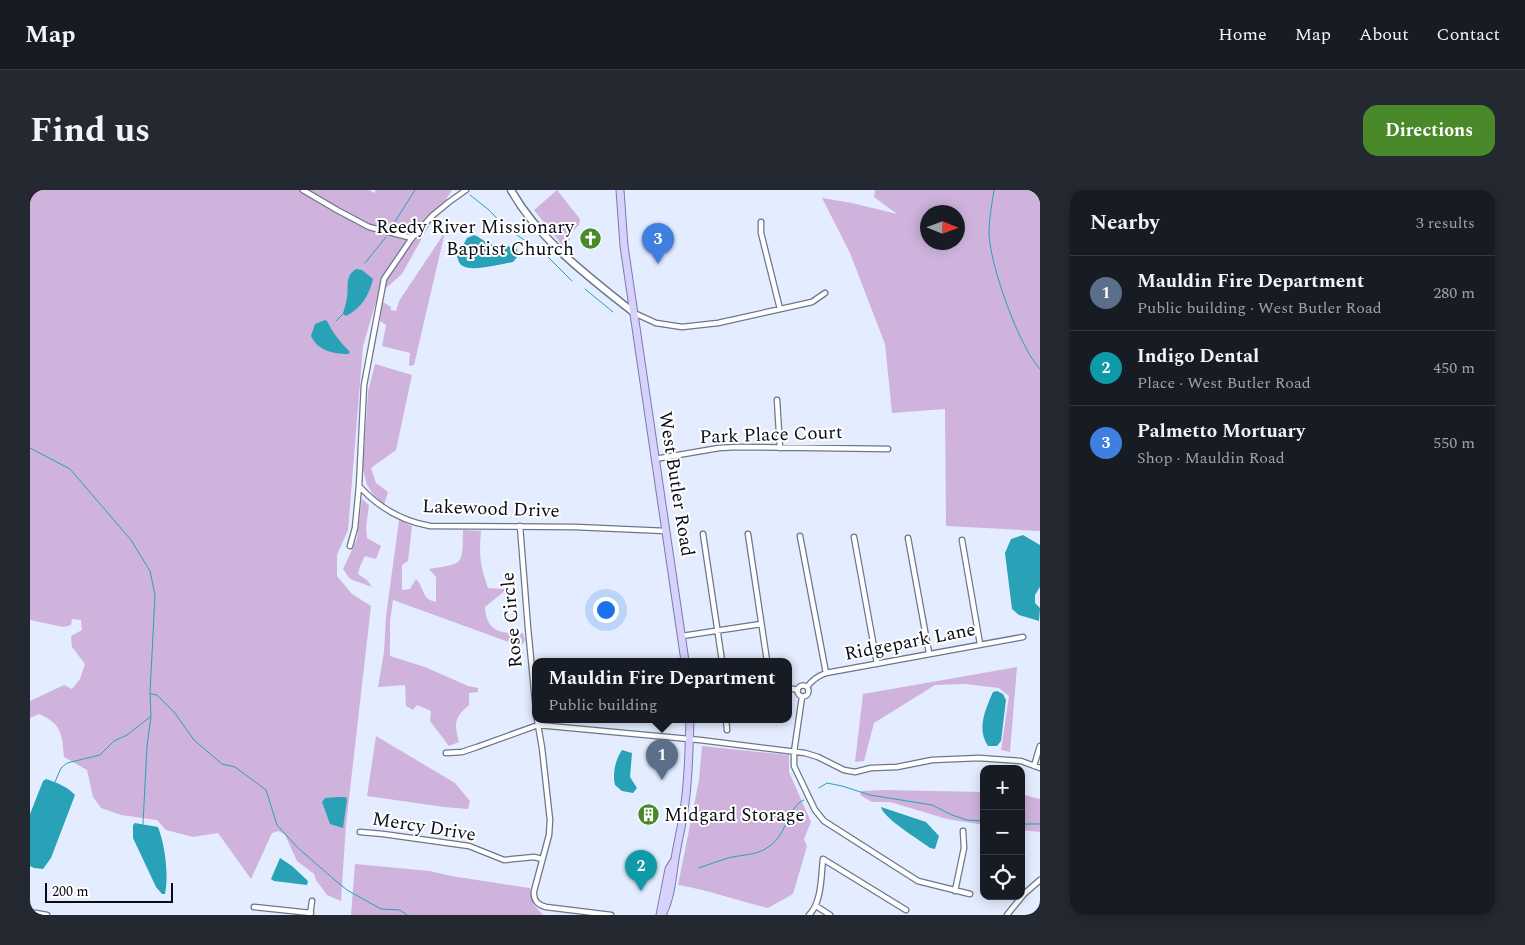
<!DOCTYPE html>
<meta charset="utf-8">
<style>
:root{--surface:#171b24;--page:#242831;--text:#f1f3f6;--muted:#9ea1a6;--line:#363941;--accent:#49892a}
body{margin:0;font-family:Spectral,serif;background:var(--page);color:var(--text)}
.controls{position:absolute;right:15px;bottom:15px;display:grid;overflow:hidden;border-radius:10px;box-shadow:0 2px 12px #0003}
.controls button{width:45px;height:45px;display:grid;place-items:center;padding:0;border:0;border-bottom:1px solid var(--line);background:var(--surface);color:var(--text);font:25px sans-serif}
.compass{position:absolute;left:890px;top:15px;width:45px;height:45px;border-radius:50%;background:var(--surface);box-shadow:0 2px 12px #0003;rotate:91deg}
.scale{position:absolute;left:15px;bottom:12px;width:128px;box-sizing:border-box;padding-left:5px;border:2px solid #0a0d14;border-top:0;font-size:14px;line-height:18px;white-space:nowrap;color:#0a0d14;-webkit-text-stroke:4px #fff;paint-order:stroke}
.you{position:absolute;left:575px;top:419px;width:18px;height:18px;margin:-12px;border:4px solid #fff;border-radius:50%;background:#1a73e8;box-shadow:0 0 0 8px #1a73e833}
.badge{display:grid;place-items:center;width:32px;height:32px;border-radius:50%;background:var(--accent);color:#fff;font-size:16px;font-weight:700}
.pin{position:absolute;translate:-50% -41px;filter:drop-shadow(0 1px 2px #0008)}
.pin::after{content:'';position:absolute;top:26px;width:18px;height:15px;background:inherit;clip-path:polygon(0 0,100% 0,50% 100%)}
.popup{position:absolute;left:502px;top:468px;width:260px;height:65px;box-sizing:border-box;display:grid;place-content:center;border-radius:10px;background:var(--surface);filter:drop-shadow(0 1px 4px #0005);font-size:16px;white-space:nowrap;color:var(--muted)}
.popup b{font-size:19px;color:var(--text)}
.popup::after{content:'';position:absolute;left:50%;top:100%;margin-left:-10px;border:10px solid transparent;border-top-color:var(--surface)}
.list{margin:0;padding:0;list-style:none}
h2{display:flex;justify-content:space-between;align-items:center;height:65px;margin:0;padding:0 20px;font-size:21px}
h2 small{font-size:16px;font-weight:400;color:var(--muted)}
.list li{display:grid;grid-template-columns:32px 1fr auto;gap:15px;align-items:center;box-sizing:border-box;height:75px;padding:0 20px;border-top:1px solid var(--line)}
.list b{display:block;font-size:19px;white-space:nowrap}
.list p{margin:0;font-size:16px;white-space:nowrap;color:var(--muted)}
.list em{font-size:16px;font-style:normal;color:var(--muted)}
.icon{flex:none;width:28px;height:28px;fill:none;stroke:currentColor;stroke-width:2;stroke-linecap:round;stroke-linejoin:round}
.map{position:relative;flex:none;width:1010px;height:725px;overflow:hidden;border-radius:15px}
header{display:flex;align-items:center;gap:30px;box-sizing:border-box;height:70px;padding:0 25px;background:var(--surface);border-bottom:1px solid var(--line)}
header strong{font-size:24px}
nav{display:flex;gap:28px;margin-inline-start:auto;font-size:18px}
.intro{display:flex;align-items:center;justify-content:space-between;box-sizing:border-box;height:120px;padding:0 30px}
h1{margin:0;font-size:35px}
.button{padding:12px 22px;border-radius:15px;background:var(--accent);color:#fff;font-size:18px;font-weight:700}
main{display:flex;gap:30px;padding:0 30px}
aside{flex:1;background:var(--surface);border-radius:15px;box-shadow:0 2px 12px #0003}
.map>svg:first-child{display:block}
</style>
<header>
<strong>Map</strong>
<nav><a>Home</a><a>Map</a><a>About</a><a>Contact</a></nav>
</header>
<div class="intro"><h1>Find us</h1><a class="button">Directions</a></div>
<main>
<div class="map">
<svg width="1010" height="725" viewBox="0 0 1010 725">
<rect width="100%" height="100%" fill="#e4edff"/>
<path fill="#cfb3dd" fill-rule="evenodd" d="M0 0H339L344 3 346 0H422L396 41 372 84 348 105 333 156 318 340 307 365V386L322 404 341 416 316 635 311 711 297 705 286 690 284 684 267 671 255 645 249 641 242 643 221 689 188 643 163 647 136 640 127 630 91 625 71 618 63 607 57 580 34 567C32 544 32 534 9 524L0 528V511L34 495 42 499 50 489 55 474 42 457 41 446 52 440 51 430 42 429 41 435 33 437 0 430Z
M527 0 550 29 549 35 539 45 540 50 533 56 504 20Z
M845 0H1010V341L916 336 915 219 862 223 855 154 820 63 792 8 822 13 867 24 844 7ZM898 22H928V52H898Z
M415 42 384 175 379 176 380 163 352 156 356 135 350 131 353 112 361 117V120L366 121 369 111Z
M345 174 382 185 366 260 341 278 346 293 358 302 354 315 343 304 337 295 333 279 338 202Z
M332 309 339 315 336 337 337 348 351 356 346 369 335 366 330 376 328 384 337 390 342 397 320 389 313 379 327 349Z
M369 330 382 336 378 371 372 375V400L380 399 386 389C395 398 391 409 406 412V387L399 379C435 373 432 376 433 340L451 341C449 365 450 375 458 398L477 399 455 417C456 442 472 444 493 443L495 450 493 454H484L363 410 360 432V466L395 477 438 496 448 498V502L439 503V515C424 528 424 533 429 552L419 556 400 531 401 521 387 515 383 520 376 516 375 495 348 497 354 462 356 426Z
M987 477 980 562 971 560 979 506 969 498 935 494 905 495 844 533 834 571 825 572 833 504Z
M346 546 425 593 440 611 438 619 414 617 337 606Z
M672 556 759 565V582L781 632 774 649 777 656 763 704 738 718C708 711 679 700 648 695L669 590Z
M853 600 954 602V635L917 629 860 612H842L830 605 831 601Z
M991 604 1010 609V642L991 640Z
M325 674 400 681 421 686 500 698 504 715 513 725H321Z"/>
<path fill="#29a1b7" d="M444 45C450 47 453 51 458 53 468 58 477 54 487 59L488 66 483 72C472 74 442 82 433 76 429 74 428 70 427 66L437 48Z
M326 79 332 80 343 89C339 105 332 118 316 126L313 124C314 119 316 114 317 108 319 96 314 87 326 79Z
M295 130 297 131C303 143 310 152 320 162L318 164C304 164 288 161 281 146L285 134Z
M993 345 1010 355V397L1005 405V413L1010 418 1009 431 989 425 982 419 975 363 981 349Z
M967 501 973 504 976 510 971 551 967 556H958C946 539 956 518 963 502Z
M592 560 602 563 600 587 607 598 603 603 592 601 585 595C582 584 586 568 592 560Z
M16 589C26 592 38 597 45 605L21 668 13 679 4 678 0 676V624L13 591Z
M310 607H316L317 610 313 638 300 634 292 612 295 608Z
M851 617 896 632 909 646 905 659 900 658C890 650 854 629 851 617Z
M105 633 128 637C135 655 139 685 135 704H132L126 697 103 648V635Z
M250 668 262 676 278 691 277 695 244 691 241 689Z"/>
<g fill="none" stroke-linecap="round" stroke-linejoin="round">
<path stroke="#29a1b7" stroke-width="1" d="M964 0C962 14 959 29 959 42 959 73 989 157 1010 179
M440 5 459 20 474 36 516 65 542 91
M361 38 385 0
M335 73 356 47
M555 99 583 122
M306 131 313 124
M0 258 40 279 101 350 120 381 125 405 120 503 121 526 117 556 113 634
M121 504 127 505 144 522 164 550 192 574 205 577 236 600 247 635 268 658 306 691 317 700 351 719 370 720 377 725
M25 592 31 578 37 573 70 565 84 551 97 545 120 527
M789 598 797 593 812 596 840 605 902 615 922 625 937 630 954 631
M991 634H1010
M669 678C678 675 688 671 698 668 714 664 728 666 741 655 757 643 758 616 774 610"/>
<defs>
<path id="minor" d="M273 0 307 20 339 37 382 48
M436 0 419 12 402 26 382 48 354 89 334 195 329 296C349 318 371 331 400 336L545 337 636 341
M731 32V43L750 119
M604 123 626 133 652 137 688 133 782 112 795 103
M747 210 750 258
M625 269 689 258 708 257 858 259
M490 336 498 438 506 521
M673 344 692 471
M718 344 737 471
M770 346 796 483
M824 347 847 474
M878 348 899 463
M932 350 950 454
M320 356 325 338 329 296
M652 446 731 434
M767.5 501a5.5 5.5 0 1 1 11 0a5.5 5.5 0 1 1-11 0Z
M777 497C782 490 788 486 796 483L993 447
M758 498 768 500
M772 507 764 562V576L785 620 794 631 888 691 940 704
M507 529 512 558 520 630 519 645 504 701C503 709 507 715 516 717L581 725
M696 529 697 540
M416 563 432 562 447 557 508 535 670 550 775 563 788 567 814 580 825 582 841 578 867 577 902 570 949 568 991 571 1010 578
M1004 576 1010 556
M330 642 353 644 439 656 474 670 504 667 512 669
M925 701 934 658 933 641
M786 716 800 725
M224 717 281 723
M0 722 17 725
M280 725 282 711
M779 725C792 712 791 686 793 669L876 720
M977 725 994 704 1010 690"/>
<path id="secondary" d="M481 0C509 50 559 87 603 122"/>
<path id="primary" d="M590 0 594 56 655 471
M630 725 639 679 644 671
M632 725C641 708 642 688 645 669 648 650 653 632 655 613 659 585 659 557 660 529"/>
</defs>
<use href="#minor" stroke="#6d778a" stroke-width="7"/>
<use href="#secondary" stroke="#6d778a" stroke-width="9"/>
<use href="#primary" stroke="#7d7aa9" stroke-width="9"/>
<use href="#minor" stroke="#fff" stroke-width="4.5"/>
<use href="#secondary" stroke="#fff" stroke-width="6"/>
<use href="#primary" stroke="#d6d2fb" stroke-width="7"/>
</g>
<defs>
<symbol id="church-disc" viewBox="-11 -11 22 22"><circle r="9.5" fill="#49892a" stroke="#fff"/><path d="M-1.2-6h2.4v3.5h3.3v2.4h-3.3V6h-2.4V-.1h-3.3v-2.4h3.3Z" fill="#fff"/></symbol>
<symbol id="building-disc" viewBox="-11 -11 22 22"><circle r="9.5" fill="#49892a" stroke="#fff"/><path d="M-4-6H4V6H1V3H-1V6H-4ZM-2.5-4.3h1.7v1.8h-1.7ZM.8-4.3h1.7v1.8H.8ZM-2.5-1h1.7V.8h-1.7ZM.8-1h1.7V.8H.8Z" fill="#fff"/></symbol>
</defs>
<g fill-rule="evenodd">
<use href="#church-disc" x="548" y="36" width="25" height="25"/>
<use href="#building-disc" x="606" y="612" width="25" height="25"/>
</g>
<g text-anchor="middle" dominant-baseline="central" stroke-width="4" stroke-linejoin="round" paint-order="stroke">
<g font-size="19" fill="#0a0d14" stroke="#fff" text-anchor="end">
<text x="544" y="37">Reedy River Missionary<tspan x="544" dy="22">Baptist Church</tspan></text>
<text x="634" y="625" text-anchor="start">Midgard Storage</text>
</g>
<g font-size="19" fill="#0a0d14" stroke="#fff">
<text transform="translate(741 245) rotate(-2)">Park Place Court</text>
<text transform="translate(646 294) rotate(81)">West Butler Road</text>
<text transform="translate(461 319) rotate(2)">Lakewood Drive</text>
<text transform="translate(482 430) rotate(-95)">Rose Circle</text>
<text transform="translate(880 452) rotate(-11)">Ridgepark Lane</text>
<text transform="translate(394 637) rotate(9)">Mercy Drive</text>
</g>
</g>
</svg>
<div class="controls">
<button>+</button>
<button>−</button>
<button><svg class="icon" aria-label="locate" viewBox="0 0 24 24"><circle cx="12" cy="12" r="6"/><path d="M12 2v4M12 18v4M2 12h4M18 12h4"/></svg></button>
</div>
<svg class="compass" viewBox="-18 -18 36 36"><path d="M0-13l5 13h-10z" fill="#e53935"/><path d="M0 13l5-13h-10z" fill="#9ea1a6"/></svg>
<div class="scale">200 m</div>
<div class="you"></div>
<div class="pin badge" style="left:632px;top:590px;background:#5c6f8a">1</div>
<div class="popup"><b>Mauldin Fire Department</b>Public building</div>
<div class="pin badge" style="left:611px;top:701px;background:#0f9aa8">2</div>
<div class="pin badge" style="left:628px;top:74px;background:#3f7fe0">3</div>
</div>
<aside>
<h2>Nearby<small>3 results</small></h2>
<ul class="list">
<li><span class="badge" style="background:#5c6f8a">1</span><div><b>Mauldin Fire Department</b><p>Public building · West Butler Road</p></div><em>280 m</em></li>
<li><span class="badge" style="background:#0f9aa8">2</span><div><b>Indigo Dental</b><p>Place · West Butler Road</p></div><em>450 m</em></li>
<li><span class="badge" style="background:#3f7fe0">3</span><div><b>Palmetto Mortuary</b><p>Shop · Mauldin Road</p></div><em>550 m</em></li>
</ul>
</aside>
</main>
